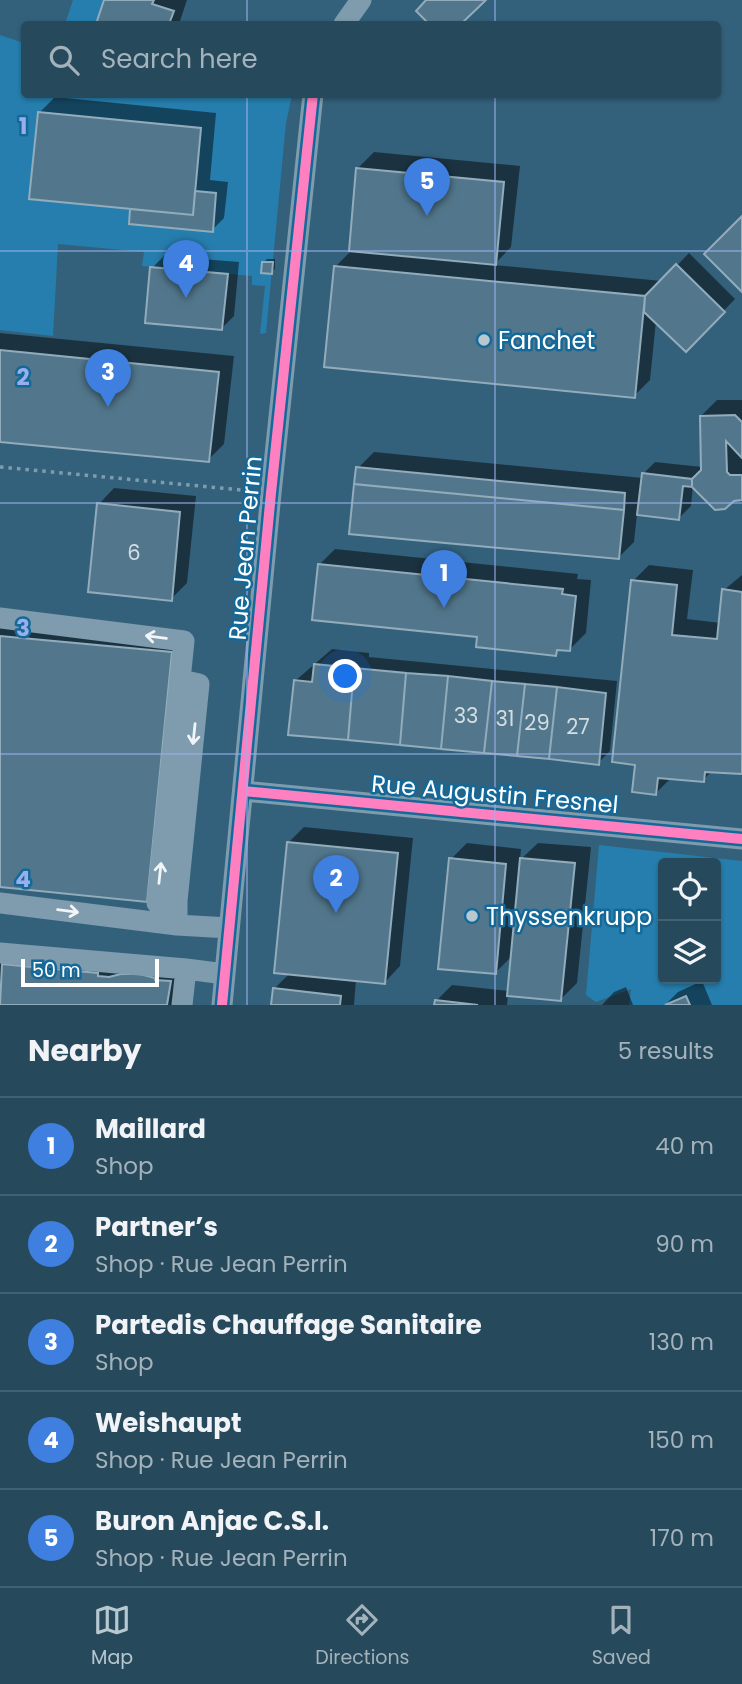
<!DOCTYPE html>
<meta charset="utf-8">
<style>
:root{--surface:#26495c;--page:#325365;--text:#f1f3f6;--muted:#a4b2bb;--line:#426172;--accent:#b8c8d1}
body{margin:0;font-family:Poppins,sans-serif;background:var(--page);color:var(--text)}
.controls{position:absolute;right:21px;bottom:21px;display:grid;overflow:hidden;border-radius:7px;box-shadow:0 2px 5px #0004}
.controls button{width:63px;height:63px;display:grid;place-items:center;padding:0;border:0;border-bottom:2px solid var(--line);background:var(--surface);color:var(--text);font:35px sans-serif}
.scale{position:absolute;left:21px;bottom:18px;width:138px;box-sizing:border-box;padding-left:7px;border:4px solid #fff;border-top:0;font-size:19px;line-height:24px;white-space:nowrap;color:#fff;-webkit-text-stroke:5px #156999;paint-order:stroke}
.you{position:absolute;left:346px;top:677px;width:24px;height:24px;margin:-18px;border:5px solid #fff;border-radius:50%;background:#1a73e8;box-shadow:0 0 0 10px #1a73e833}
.badge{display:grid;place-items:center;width:46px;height:46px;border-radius:50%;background:var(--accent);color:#fff;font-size:23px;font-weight:700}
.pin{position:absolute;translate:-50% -58px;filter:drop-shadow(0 2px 4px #0008)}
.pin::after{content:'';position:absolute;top:37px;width:24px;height:21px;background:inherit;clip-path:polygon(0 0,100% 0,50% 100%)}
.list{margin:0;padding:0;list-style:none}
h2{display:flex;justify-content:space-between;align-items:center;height:91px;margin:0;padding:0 28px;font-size:30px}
h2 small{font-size:23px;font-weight:400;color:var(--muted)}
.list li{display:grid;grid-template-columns:46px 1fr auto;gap:21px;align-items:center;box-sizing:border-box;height:98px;padding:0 28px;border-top:2px solid var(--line)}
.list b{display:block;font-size:26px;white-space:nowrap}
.list p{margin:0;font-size:23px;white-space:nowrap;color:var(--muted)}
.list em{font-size:23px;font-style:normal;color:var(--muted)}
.icon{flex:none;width:38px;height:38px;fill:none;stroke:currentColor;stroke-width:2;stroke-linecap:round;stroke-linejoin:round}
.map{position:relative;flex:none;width:742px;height:1005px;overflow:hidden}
.search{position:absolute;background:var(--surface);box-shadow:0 2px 5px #0004;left:21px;right:21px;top:21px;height:77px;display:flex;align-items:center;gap:18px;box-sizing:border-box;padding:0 24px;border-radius:7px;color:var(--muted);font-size:26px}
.sheet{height:581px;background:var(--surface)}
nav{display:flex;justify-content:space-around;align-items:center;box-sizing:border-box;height:98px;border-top:2px solid var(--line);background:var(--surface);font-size:19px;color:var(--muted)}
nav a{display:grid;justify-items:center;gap:4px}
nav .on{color:var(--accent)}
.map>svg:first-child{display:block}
</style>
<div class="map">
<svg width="742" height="1005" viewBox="0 0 742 1005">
<rect width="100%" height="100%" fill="#33617b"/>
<path fill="#267eae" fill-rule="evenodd" d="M73 0H104L96 24H65Z
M0 35 24 43V94L292 95 286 123 266 333 260 334 265 286 252 285V276L142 266 144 252 58 244 53 336 0 330Z
M599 845 742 861V1005H629L631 989 596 1002 586 995ZM663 863H716V979H663Z"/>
<path fill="#0007" d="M106 0H187L179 24H98Z
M55 97 216 113 210 180 228 182 224 218 212 230 131 222 132 207 39 113Z
M374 152 520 166 511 247 494 265 662 281 689 253 735 299 686 350 656 321 650 380 634 396 335 267 351 251 358 168Z
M164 256 239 262 234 316 222 328 152 268Z
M267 259H275V269L271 272 264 262Z
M0 333 234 356 224 444 208 460 0 440Z
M717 400H742V499L693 485 691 506 679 518 637 514 634 542 618 558 358 468 374 452 643 478V474L655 462 702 467 701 416Z
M114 488 196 496 187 583 171 599 99 504Z
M335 549 578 574 577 579 591 580 586 633 570 649 561 648 555 654 479 635 319 565Z
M649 565 693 570 687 619 721 623 724 590 742 575V773L713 770 703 780 672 777 656 793 637 763 633 581Z
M0 619 187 637 163 884 0 885Z
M332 649 369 653V657L617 681 610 751 598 763 295 681Z
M304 827 413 838 400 966 385 982 356 979 354 1005H273L274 989 290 973 288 843Z
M467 843 521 849 520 860 538 843 591 847 577 983 561 999 508 994 507 1005H436V1001L452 985 509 991 512 956 496 972 451 859Z
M0 956 186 966 181 1005H0Z
M702 981 712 1005H665L678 992Z
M626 987 633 1005H602L614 992Z"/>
<path fill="#52778c" stroke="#92acbb" stroke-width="2" d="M104 0H154L152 4 174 11 169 24H96Z
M426 0H486L461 24H429L416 11Z
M38 112 201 128 193 215 29 199Z
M356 168 504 182 496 265 349 251Z
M195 191 216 193 213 232 129 224 130 209 193 215Z
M742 216V292L704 254Z
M262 262H273L272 274 261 273Z
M676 264 725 312 686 352 644 312 645 296Z
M334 266 645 296 635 398 324 367Z
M150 267 228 274 222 330 145 323Z
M0 350 219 372 209 462 0 442Z
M735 415 742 422V458L726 441 727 472 730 475H742V500L734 501 725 509 715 510 692 487V479L701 470 700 416Z
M356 467 625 493 624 510 354 484Z
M642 473 692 479V487L683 486 679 520 637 515Z
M354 484 624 510 619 559 349 534Z
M97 503 180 512 172 601 88 592Z
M318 564 563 589 562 594 576 596 570 651 557 650 556 656 476 647 477 637 312 620Z
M631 580 677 585 672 635 717 639 722 589 742 592V774L705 772 704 782 658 778 656 795 632 792 635 765 612 762Z
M0 636 172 652 147 902 0 887Z
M314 664 354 668 348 740 288 735 294 680 312 682Z
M354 668 406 673 400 745 348 740Z
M406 673 448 676 441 749 400 745Z
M448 676 492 681 484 753 441 749Z
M492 681 525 684 517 756 484 753Z
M525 684 557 687 549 759 517 756Z
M557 687 606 693 599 765 549 759Z
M287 842 398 853 385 984 274 973Z
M449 858 506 864 496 974 438 969Z
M520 858 575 863 561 1001 507 996Z
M2 964 42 968V970L56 972V969L98 973V976L109 977 121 974H140L155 978V980L171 981 167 1005H0Z
M273 988 341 996 340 1005H271Z
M686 996 690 1005H665Z
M435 1000 478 1005H434Z"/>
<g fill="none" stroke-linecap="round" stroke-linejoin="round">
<path stroke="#7e9cad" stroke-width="3.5" stroke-dasharray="3.5 5" stroke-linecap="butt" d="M0 467 252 491"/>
<path stroke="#7e9cad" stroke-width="21" d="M344 24 361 0
M0 618 184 641 157 903 177 925V901L199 684 181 680
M243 791 742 839
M0 903 177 925 229 928
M0 953 186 969
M182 1005 186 969 225 974
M222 1005 271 493 313 94"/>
<defs>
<path id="cycleway" d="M243 791 742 839
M222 1005 271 493 313 94"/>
</defs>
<use href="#cycleway" stroke="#156999" stroke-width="15"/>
<use href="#cycleway" stroke="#ff80c0" stroke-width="10"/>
</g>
<defs><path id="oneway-shaft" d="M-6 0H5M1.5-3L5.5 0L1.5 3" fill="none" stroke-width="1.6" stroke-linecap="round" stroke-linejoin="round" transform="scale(1.75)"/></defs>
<g stroke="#f2f5f7">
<use href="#oneway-shaft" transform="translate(156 637) rotate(-173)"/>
<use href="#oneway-shaft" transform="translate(194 734) rotate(96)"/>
<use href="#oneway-shaft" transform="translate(160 873) rotate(-84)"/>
<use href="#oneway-shaft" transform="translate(68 911) rotate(7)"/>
</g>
<path fill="none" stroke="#99afed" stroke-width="2" stroke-opacity="0.55" d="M247 0V24M495 0V24M247 94V1005M495 94V1005M0 251H742M0 503H742M0 754H742"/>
<g fill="#b8c8d1" stroke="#156999" stroke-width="2.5">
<circle cx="484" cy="340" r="7"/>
<circle cx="472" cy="916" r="7"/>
</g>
<g text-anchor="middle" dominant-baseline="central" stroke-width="5" stroke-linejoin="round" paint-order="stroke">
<g font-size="21" fill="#d4dde2">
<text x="134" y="552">6</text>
<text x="466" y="715">33</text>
<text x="505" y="718">31</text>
<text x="537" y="722">29</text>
<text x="578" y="726">27</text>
</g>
<g font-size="24" fill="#fff" stroke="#156999" text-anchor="start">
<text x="498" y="340">Fanchet</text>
<text x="486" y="916">Thyssenkrupp</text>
</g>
<g font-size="24" fill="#fff" stroke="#156999">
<text transform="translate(245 548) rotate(-85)">Rue Jean Perrin</text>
<text transform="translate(495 794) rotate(5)">Rue Augustin Fresnel</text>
</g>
</g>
<g font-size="23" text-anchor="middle" font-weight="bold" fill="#99afed" stroke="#156999" stroke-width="5" stroke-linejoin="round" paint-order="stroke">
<text x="23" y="134">1</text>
<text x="23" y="385">2</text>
<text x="23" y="636">3</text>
<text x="23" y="887">4</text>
</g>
</svg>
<div class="controls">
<button><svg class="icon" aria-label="locate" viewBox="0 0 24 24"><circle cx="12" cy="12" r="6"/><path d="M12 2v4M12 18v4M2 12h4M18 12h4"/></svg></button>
<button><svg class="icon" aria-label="layers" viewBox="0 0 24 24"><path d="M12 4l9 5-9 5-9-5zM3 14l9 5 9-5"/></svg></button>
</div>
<div class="scale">50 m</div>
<div class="you"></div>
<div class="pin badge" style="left:444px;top:608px;background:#3f7fe0">1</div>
<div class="pin badge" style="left:336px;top:913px;background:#3f7fe0">2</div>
<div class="pin badge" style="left:108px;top:407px;background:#3f7fe0">3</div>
<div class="pin badge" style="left:186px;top:298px;background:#3f7fe0">4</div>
<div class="pin badge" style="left:427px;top:216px;background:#3f7fe0">5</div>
<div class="search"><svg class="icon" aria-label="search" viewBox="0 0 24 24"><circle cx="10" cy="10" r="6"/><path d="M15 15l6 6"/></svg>Search here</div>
</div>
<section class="sheet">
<h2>Nearby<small>5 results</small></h2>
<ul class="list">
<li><span class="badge" style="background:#3f7fe0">1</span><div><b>Maillard</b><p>Shop</p></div><em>40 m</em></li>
<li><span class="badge" style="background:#3f7fe0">2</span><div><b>Partner’s</b><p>Shop · Rue Jean Perrin</p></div><em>90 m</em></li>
<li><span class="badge" style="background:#3f7fe0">3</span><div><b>Partedis Chauffage Sanitaire</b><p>Shop</p></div><em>130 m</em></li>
<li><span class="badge" style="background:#3f7fe0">4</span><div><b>Weishaupt</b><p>Shop · Rue Jean Perrin</p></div><em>150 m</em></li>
<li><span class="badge" style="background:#3f7fe0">5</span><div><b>Buron Anjac C.S.I.</b><p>Shop · Rue Jean Perrin</p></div><em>170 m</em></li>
</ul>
</section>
<nav>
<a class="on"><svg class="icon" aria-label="map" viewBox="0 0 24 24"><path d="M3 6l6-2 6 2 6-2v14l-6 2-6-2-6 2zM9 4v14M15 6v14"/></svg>Map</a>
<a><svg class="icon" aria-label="directions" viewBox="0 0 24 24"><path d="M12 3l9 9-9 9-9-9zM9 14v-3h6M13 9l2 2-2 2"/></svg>Directions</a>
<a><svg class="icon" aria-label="saved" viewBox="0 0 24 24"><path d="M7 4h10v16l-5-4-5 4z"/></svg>Saved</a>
</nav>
